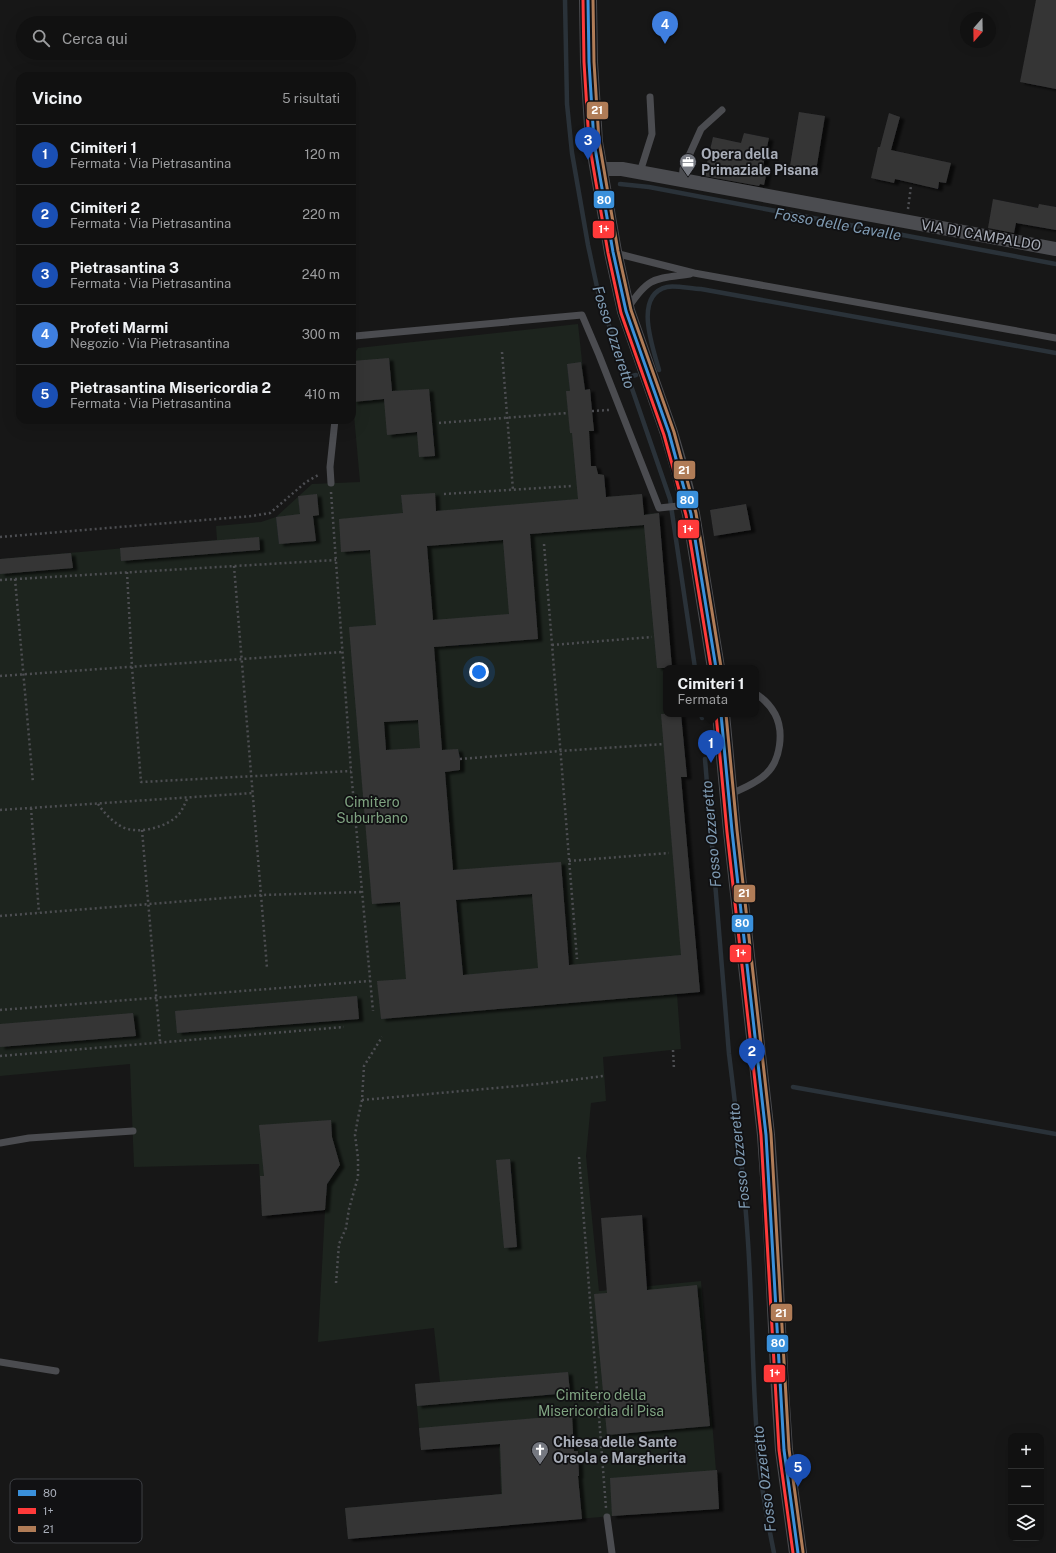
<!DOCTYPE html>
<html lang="it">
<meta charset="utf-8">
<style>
:root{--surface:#111;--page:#1a1a1a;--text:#f1f3f6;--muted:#9c9d9f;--line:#303131;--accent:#757880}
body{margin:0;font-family:"Public Sans",sans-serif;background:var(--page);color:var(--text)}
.controls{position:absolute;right:12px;bottom:12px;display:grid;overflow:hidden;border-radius:8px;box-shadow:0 4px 16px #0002}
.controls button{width:36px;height:36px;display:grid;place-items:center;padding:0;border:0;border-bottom:1px solid var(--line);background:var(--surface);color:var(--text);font:20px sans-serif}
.compass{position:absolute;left:960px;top:12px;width:36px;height:36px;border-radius:50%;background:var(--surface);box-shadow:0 4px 16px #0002;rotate:200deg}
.you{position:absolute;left:479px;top:672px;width:14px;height:14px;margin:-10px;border:3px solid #fff;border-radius:50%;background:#1a73e8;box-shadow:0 0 0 6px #1a73e833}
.badge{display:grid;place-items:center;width:26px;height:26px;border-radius:50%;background:var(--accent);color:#fff;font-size:13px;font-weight:700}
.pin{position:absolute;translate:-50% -33px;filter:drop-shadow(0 1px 2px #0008)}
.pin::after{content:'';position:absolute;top:21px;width:14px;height:12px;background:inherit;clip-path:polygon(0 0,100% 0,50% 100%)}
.popup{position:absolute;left:663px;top:665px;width:96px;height:52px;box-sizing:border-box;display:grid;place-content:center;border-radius:8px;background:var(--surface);filter:drop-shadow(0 1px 3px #0005);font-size:13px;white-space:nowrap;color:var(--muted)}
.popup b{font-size:15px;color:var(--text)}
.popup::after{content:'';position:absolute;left:50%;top:100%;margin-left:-8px;border:8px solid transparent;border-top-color:var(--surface)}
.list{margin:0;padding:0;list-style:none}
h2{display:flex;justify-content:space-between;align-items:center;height:52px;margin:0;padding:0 16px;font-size:17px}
h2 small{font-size:13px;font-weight:400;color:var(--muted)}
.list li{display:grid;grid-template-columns:26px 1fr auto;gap:12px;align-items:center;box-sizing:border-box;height:60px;padding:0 16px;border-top:1px solid var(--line)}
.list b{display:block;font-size:15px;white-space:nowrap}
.list p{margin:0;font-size:13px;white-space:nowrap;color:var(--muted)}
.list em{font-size:13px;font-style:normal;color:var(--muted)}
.icon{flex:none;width:22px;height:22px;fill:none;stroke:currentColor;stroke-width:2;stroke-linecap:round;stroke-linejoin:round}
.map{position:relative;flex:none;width:1056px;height:1553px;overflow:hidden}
.search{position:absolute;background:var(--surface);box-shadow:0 4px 16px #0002;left:16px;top:16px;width:340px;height:44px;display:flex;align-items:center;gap:10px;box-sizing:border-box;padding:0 14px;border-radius:22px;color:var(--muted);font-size:15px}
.panel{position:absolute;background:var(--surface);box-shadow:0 4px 16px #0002;left:16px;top:72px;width:340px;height:352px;border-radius:12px}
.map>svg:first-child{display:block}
</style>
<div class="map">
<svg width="1056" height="1553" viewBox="0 0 1056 1553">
<defs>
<filter id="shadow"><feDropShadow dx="4.5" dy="2.5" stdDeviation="1" flood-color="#0009"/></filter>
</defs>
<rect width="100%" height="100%" fill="#171717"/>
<path fill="#1d241e" d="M578 324 585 389H590L594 431 589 432 591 466H596L598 474 604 475 606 497 642 494 644 514 659 513 666 668V714H681L687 777 681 778 700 992 677 994 681 1049 603 1057 606 1101 591 1103 586 1156 599 1291 701 1281 719 1509 612 1516 348 1539 345 1508 501 1494 499 1444 421 1450 415 1384 440 1382 434 1328 318 1342 325 1210 262 1216 259 1164 134 1167 130 1064 0 1076V559L217 540 216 526 261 522 276 517 312 484 360 482 352 393V357L358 348Z"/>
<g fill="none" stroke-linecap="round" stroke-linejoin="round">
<path stroke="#2a3239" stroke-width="4.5" d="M565 0 567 104 572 153 588 245 600 301 628 377 670 499 695 668
M620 184 649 187 1056 264
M659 370C653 348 633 295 667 287 675 285 692 289 701 289L1056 353
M628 377 636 375
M701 714 702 718
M705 759 729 1054C737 1117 744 1179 748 1242 753 1315 752 1390 759 1463 762 1493 768 1523 774 1553
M793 1087 1056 1134"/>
</g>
<path fill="#353536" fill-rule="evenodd" filter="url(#shadow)" d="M1036 0H1056V89L1020 82Z
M799 112 825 116 816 171 790 166Z
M889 113 900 117 891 150 951 163 946 183 939 182 938 189 895 179 894 183 871 178 878 147H880Z
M744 133 769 138 763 166 768 167 764 185 760 184 759 186 704 176 713 137 741 143Z
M993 199 1038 208 1039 204 1056 207V230L1016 223 1014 233 988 228Z
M389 358 392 391 429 389 435 456 419 457 417 432 387 435 384 399 353 402 352 361Z
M581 362 585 390 590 389 592 411 594 431H589L591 466H596L598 474 604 475 606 497 642 494 644 515 659 513 672 668H657L644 525 530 534 538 639 434 647 442 750 458 749 460 759V770L445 772 453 870 561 862 569 965 681 955 661 714H681L687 777H681L700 992 381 1019 377 981 406 979 400 902 372 904 349 627 376 625 370 550 341 552 339 519 403 513 401 495 435 493 436 511 578 499 572 433H570L566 391H570L567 364ZM503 540 509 614 433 620 427 546ZM418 720 420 748 386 750 384 722ZM532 894 538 968 463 975 456 900Z
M317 494 319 515 313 516 316 541 279 544 276 517 300 514 298 496Z
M746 504 751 530 714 536 710 510Z
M259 537 260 550 121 561 120 548Z
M71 553 73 568 0 574V559Z
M357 996 359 1019 177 1033 175 1011Z
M133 1013 136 1036 0 1047V1024Z
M331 1120 332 1137 340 1165 327 1184 325 1210 262 1216 260 1176H264L259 1125Z
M510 1159 517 1247 504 1248 496 1160Z
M642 1215 647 1290 697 1285 710 1426 607 1435 594 1294 607 1293 601 1218Z
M568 1372 570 1393 417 1406 415 1384Z
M572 1415 574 1451H578L579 1476H578L582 1519 348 1539 345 1508 502 1494 500 1444 421 1450 419 1428Z
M717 1470 719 1509 612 1516 610 1478Z"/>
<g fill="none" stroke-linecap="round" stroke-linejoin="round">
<path stroke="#4d4e52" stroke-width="2.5" stroke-dasharray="2 3" stroke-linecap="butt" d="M908 209 911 186
M502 352 513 490
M592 411 609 410
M439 423 568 413
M331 492 351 771 373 1011
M444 494 572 486
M0 537 252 516 270 513 306 482 320 474
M544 544 577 959
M234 566 267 968
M127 572 132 667 141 782 351 771
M15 579 33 783
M0 580 336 560
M552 645 652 637
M0 676 342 652
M460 759 560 751 664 744
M98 804C104 813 112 821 122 827 139 835 168 827 179 814 183 809 185 803 188 797
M31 808 39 913
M0 810 253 793
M142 830 160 1041
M569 861 669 853
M0 916 262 895 361 892
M0 1010 370 981
M673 1050 674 1069
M0 1056 344 1027
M362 1100 540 1084 603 1076
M579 1157 606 1508
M336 1283 339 1244 346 1228 349 1209 358 1177V1158L355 1135 358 1118 362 1100 364 1066 382 1037"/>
<path stroke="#4b4c50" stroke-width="7" d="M640 172 652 134 650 97
M682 180 683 169 701 129 722 110
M615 253 694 273 1056 338
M628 308C649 276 655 279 690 274
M352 339 355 336 582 315 599 355 659 508 688 505
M331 483 330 467 335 420
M729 795C741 789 756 784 766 774 781 760 784 731 775 714 770 705 764 699 756 694
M0 1143 29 1138 133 1131
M0 1362 56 1371
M607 1517 612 1553"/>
<path stroke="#4b4c50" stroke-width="14" d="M599 169H622L1056 249"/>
<path stroke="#4b4c50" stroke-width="18" d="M588 0 589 62 594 142 613 252 626 311 669 433 681 474 691 514 716 668
M721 714 732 831 766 1135 771 1205 780 1390 784 1450 798 1553"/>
<defs>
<path id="bus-1" d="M588 0 589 62 594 142 613 252 626 311 669 433 691 514 716 668
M721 714 732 831 766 1135 784 1450 798 1553"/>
<path id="bus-2" d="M583 0 584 62 589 142 608 253 621 313 664 435 686 515 711 668
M716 714 727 832 761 1135 779 1450 793 1553"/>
<path id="bus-3" d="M593 0 594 62 599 141 618 251 631 310 674 432 696 513 721 667
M726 714 737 830 771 1134 789 1449 803 1552"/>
</defs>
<use href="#bus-1" stroke="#111113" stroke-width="6"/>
<use href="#bus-2" stroke="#111113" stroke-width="6"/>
<use href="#bus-3" stroke="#111113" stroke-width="6"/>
<use href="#bus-1" stroke="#3a90db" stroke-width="3"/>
<use href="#bus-2" stroke="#ff3a3a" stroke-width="3"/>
<use href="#bus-3" stroke="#b07c57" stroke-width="3"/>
</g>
<defs>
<symbol id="office-pin" viewBox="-11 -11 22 30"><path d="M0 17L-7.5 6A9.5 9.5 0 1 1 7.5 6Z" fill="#757880" stroke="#111113"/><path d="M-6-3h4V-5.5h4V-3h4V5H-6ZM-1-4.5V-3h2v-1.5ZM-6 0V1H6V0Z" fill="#fff"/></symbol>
<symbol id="church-pin" viewBox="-11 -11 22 30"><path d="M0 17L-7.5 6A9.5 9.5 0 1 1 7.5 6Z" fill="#757880" stroke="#111113"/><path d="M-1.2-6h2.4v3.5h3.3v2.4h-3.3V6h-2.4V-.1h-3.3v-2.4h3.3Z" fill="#fff"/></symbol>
</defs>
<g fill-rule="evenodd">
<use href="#office-pin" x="678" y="152" width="20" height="27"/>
<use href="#church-pin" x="530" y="1440" width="20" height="27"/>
</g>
<g text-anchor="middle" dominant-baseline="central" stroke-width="3.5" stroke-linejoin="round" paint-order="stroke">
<g font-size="14" font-weight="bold" fill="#a8adb8" stroke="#111113" text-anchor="start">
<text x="701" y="154">Opera della<tspan x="701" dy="16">Primaziale Pisana</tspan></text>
<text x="553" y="1442">Chiesa delle Sante<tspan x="553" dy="16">Orsola e Margherita</tspan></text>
</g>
<g font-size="14" fill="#a8adb8" stroke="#111113">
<text transform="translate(981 235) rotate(10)">VIA DI CAMPALDO</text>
</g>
<g font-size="14" fill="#7fa381" stroke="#111113">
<text x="372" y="802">Cimitero<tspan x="372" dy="16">Suburbano</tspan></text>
<text x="601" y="1395">Cimitero della<tspan x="601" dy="16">Misericordia di Pisa</tspan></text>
</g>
<g font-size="15" font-style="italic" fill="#7f9bb3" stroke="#111113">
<text transform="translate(838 224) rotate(10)">Fosso delle Cavalle</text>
<text transform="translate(614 337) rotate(72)">Fosso Ozzeretto</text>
<text transform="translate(711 834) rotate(-95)">Fosso Ozzeretto</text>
<text transform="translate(739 1156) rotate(-96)">Fosso Ozzeretto</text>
<text transform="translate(764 1479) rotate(-97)">Fosso Ozzeretto</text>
</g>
</g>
<rect x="10" y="1479" width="132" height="64" rx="6" fill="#111113" stroke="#3e4045" stroke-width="1"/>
<rect x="18" y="1490" width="18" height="6" fill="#3a90db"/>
<rect x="18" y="1508" width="18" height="6" fill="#ff3a3a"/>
<rect x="18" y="1526" width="18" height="6" fill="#b07c57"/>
<g font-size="11" fill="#a8adb8">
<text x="43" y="1497">80</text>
<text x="43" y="1515">1+</text>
<text x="43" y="1533">21</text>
</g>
<g stroke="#111113" stroke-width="1.5">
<rect x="586" y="101" width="23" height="19" rx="4" fill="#b07c57"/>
<rect x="593" y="190" width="22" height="19" rx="4" fill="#3a90db"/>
<rect x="592" y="220" width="23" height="19" rx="4" fill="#ff3a3a"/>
<rect x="673" y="460" width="23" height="20" rx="4" fill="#b07c57"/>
<rect x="676" y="490" width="23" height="19" rx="4" fill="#3a90db"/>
<rect x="677" y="519" width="23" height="20" rx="4" fill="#ff3a3a"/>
<rect x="733" y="884" width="23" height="19" rx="4" fill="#b07c57"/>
<rect x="731" y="914" width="23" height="19" rx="4" fill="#3a90db"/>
<rect x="729" y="944" width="23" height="19" rx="4" fill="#ff3a3a"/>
<rect x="770" y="1303" width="23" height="19" rx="4" fill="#b07c57"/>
<rect x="766" y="1334" width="23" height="19" rx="4" fill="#3a90db"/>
<rect x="763" y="1364" width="23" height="19" rx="4" fill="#ff3a3a"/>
</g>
<g font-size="11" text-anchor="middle" font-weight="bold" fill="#fff">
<text x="597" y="114">21</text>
<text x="604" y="204">80</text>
<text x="604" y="233">1+</text>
<text x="684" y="474">21</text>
<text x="687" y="504">80</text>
<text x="688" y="533">1+</text>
<text x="744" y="897">21</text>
<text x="742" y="927">80</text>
<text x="741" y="957">1+</text>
<text x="781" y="1317">21</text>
<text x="778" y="1347">80</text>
<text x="775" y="1377">1+</text>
</g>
</svg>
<div class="controls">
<button>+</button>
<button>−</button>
<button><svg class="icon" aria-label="layers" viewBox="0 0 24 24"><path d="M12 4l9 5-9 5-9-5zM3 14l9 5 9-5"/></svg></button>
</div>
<svg class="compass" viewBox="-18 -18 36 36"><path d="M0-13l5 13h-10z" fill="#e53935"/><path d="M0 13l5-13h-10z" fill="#9c9d9f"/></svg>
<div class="you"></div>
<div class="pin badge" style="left:711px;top:763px;background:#1a4fb4">1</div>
<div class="popup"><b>Cimiteri 1</b>Fermata</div>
<div class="pin badge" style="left:752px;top:1071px;background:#1a4fb4">2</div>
<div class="pin badge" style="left:588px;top:160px;background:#1a4fb4">3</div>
<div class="pin badge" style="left:665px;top:44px;background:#3f7fe0">4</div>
<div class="pin badge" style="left:798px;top:1487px;background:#1a4fb4">5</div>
<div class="search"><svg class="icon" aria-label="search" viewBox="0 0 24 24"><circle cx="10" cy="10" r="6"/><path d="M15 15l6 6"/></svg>Cerca qui</div>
<section class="panel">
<h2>Vicino<small>5 risultati</small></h2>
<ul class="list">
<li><span class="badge" style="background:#1a4fb4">1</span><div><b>Cimiteri 1</b><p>Fermata · Via Pietrasantina</p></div><em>120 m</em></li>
<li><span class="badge" style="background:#1a4fb4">2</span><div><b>Cimiteri 2</b><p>Fermata · Via Pietrasantina</p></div><em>220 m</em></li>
<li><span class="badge" style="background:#1a4fb4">3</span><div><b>Pietrasantina 3</b><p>Fermata · Via Pietrasantina</p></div><em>240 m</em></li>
<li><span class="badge" style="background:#3f7fe0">4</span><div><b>Profeti Marmi</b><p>Negozio · Via Pietrasantina</p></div><em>300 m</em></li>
<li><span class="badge" style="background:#1a4fb4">5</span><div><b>Pietrasantina Misericordia 2</b><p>Fermata · Via Pietrasantina</p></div><em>410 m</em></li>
</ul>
</section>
</div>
